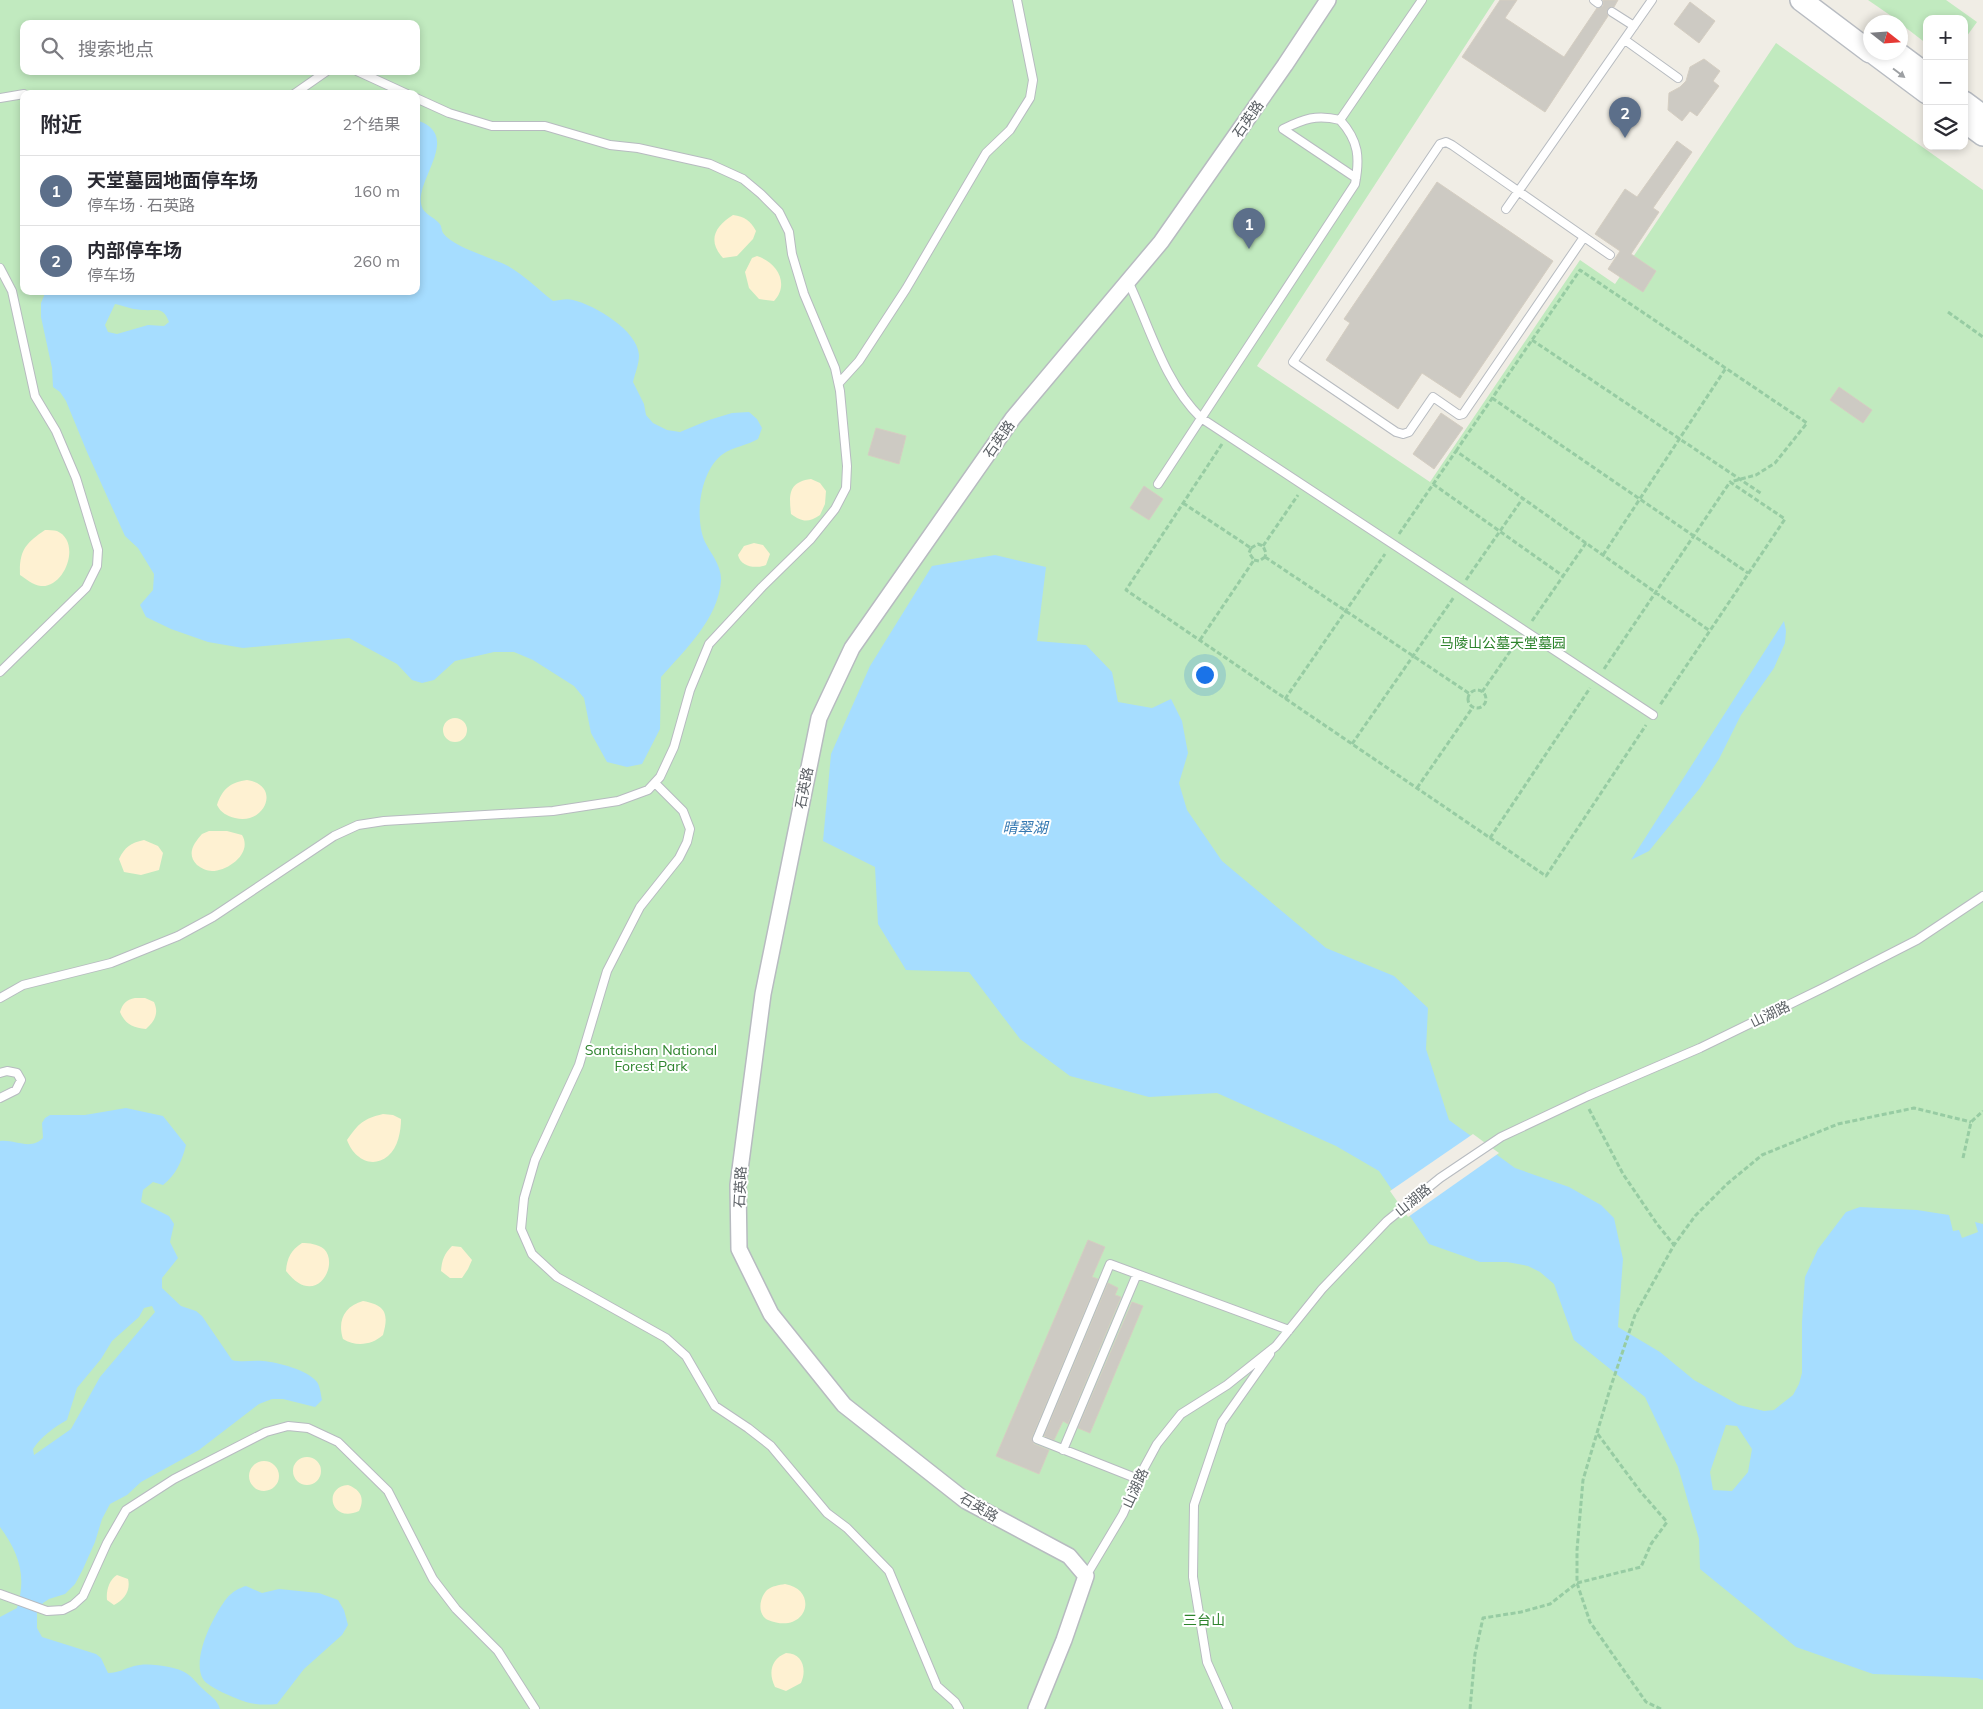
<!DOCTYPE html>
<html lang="zh">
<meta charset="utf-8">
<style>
:root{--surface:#fff;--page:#f2f2f3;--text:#2b2b33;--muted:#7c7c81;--line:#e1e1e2;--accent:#2563eb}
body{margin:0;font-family:Mulish,"Noto Sans SC",sans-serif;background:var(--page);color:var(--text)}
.controls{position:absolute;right:15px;top:15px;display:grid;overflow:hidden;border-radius:10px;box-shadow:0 2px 8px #0003}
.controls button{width:45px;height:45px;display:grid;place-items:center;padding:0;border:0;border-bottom:1px solid var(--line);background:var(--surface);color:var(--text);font:25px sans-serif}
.compass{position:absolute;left:1863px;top:15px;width:45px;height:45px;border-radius:50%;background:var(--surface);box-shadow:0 2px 8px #0003;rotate:107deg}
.you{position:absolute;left:1204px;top:674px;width:18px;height:18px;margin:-12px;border:4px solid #fff;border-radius:50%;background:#1a73e8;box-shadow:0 0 0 8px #1a73e833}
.badge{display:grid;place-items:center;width:32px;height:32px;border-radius:50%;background:var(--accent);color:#fff;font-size:16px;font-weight:700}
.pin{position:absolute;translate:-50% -41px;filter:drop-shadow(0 1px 2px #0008)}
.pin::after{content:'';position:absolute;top:26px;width:18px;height:15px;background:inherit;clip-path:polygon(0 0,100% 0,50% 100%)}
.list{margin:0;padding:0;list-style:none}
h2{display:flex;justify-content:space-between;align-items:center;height:65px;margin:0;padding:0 20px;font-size:21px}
h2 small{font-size:16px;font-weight:400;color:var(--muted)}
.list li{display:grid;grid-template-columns:32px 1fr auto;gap:15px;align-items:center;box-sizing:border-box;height:70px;padding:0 20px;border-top:1px solid var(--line)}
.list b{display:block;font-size:19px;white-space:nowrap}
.list p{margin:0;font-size:16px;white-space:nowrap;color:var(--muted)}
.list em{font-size:16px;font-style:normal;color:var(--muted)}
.icon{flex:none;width:28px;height:28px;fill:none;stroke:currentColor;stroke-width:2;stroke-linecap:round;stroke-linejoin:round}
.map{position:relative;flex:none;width:1983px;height:1709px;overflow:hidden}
.search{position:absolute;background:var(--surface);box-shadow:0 2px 8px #0003;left:20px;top:20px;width:400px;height:55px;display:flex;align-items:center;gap:12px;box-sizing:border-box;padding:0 18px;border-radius:10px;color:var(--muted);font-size:19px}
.panel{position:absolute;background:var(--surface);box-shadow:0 2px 8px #0003;left:20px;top:90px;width:400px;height:205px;border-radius:10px}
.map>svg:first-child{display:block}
</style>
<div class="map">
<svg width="1983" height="1709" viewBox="0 0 1983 1709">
<rect width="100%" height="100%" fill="#f0ede5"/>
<path fill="#c1eabf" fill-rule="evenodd" d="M0 0H1495L1257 366 1430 482 1580 260 1615 284 1776 43 1983 190V1709H0ZM24 24H416V71H24ZM24 94H416V291H24Z
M1868 0H1946L1977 22 1964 40V19H1927V44L1901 24 1900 22Z"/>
<path fill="#fef1d2" d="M733 215C745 217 750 220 756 231L753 239 737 256 723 258C707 241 715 226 733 215Z
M757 256C777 262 790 284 774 301L759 299 749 288 745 272 752 258Z
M811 479 820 483 826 491 825 504 820 515C808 523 802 522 791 514 789 495 788 482 811 479Z
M45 530C48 530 54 530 57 531 82 542 65 588 41 586 33 585 26 579 20 575 19 550 26 543 45 530Z
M754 543 763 545 770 554 766 565C755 569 741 567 738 555L744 546Z
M443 730a12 12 0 1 1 24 0a12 12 0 1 1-24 0Z
M247 780C282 785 265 826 235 818 227 816 221 813 217 805 222 789 231 782 247 780Z
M209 831H227L242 835C253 853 228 871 212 871 207 871 201 868 197 865 186 854 194 843 202 834Z
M144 840 158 846 163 853 159 870 141 875 124 872 119 859C125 847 130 843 144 840Z
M135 998H145L154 1002C159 1013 155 1021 146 1029 133 1028 125 1024 120 1012 123 1003 126 1000 135 998Z
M383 1114 393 1115 401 1119C401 1131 398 1148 388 1156 371 1170 353 1157 347 1140 359 1123 363 1119 383 1114Z
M302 1243C309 1243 318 1244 324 1249 340 1264 316 1310 286 1271 287 1258 291 1250 302 1243Z
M452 1246 461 1247 472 1260 468 1269 462 1278H450L441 1271C442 1260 444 1254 452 1246Z
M363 1301C386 1305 389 1314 383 1335 372 1345 356 1347 343 1339 337 1320 345 1306 363 1301Z
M293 1471a14 14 0 1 1 28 0a14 14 0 1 1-28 0Z
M249 1476a15 15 0 1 1 30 0a15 15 0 1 1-30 0Z
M348 1485C361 1490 365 1498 359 1511 331 1524 322 1487 348 1485Z
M117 1575 128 1579C131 1590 124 1600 114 1605L107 1600C106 1591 109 1580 117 1575Z
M785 1584C820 1590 807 1636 768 1620 757 1615 759 1598 767 1590 772 1586 779 1585 785 1584Z
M786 1653C803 1653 807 1670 801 1683L786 1691 775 1687C768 1673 771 1659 786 1653Z"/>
<path fill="#a6ddff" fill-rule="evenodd" d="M416 120C465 135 412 182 422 207 424 214 434 217 439 223 442 226 441 229 443 233 454 248 491 257 508 266 524 275 539 290 553 301 560 300 567 298 573 300 595 305 638 331 639 355 639 365 635 373 633 382L644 404 646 415 653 423 667 430 680 432 709 420 732 413 749 412 757 419 762 428 758 439C748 445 733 447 723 454 700 470 694 518 705 542 711 554 722 566 721 581 718 619 685 650 661 677L660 729 642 764 627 767 607 762 591 733 584 698 574 686 533 660 514 652H494L455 661 434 680 422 683 412 680 397 664 349 638 243 648 208 642 171 629 146 617 140 605 153 590 154 574 138 548 125 536 87 452 66 401 60 392 53 387 52 368 41 317V303L46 291H416ZM115 304C124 306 134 310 143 310 157 311 163 306 169 322L164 326 148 325 117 334 108 332 105 325Z
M995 555 1046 567 1037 641 1086 645 1112 672 1118 702 1152 708 1171 699 1182 721 1188 753 1179 783 1187 810 1222 861 1326 948 1394 976 1428 1008 1426 1049 1449 1120 1515 1168 1569 1187 1601 1205 1614 1218 1623 1259 1618 1327 1660 1352 1694 1380 1739 1405 1764 1411 1774 1410 1793 1395 1799 1384 1802 1373V1322L1805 1277 1818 1249 1846 1212 1860 1207 1917 1210 1949 1215 1953 1231 1959 1230 1962 1238 1978 1232 1975 1222 1983 1224V1680L1977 1678 1873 1674 1796 1647 1700 1569 1699 1539 1678 1467 1645 1397 1574 1340 1554 1284 1540 1272 1528 1266 1507 1262H1480L1429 1244 1379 1171 1336 1146 1217 1093 1149 1097 1070 1076 1020 1039 969 972 906 970 878 924 875 867 823 841 831 754 870 666 932 566ZM1726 1425 1737 1426 1752 1449 1748 1472 1732 1491 1713 1490 1710 1472Z
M1784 621 1786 631 1785 643 1774 668 1741 715 1719 759 1700 788 1649 851 1631 860Z
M126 1108 163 1116 186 1145C182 1161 176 1175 163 1185L153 1182 143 1190 141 1202 169 1216 174 1224 170 1242 178 1258 162 1278V1288L181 1306 196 1311 202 1316 232 1360C243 1363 252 1360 263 1361 277 1362 308 1370 317 1382 320 1386 321 1395 322 1400L315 1407 283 1399H272L259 1404 199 1450 141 1482 127 1495 110 1504 102 1519 95 1542 83 1569 75 1584 65 1594 49 1599 43 1603 37 1613V1628L42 1637 96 1654 101 1658 108 1673C118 1673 124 1669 134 1666 146 1662 176 1666 186 1673 193 1677 197 1684 203 1689 210 1696 217 1699 220 1709H0V1617L17 1608C27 1576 19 1553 0 1527V1141C15 1139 30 1151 43 1138L42 1123 45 1118 50 1115H85ZM152 1306 155 1312 100 1377 71 1429 34 1455 33 1449C42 1436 53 1428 67 1420L77 1388 101 1359 112 1341 139 1317 144 1308Z
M246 1586 262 1593 279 1589 319 1593 338 1600 344 1610 348 1625 342 1635 304 1669 277 1704C267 1705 256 1705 246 1702 237 1699 207 1687 203 1679 191 1659 214 1614 227 1598 232 1592 239 1588 246 1586Z"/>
<path fill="#f0ede5" d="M1473 1134 1499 1153 1408 1217 1390 1191Z"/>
<path fill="#cdcac3" stroke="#d5cec2" d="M1500 0H1517L1505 18 1564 57 1597 8 1603 6V0H1618L1614 7 1608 9V16L1545 112 1462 57Z
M1690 2 1715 21 1699 43 1674 24Z
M1704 59 1720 71 1713 81 1719 86 1697 116 1690 111 1682 121 1668 110 1669 93 1680 87 1686 81 1690 67Z
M1677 141 1692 152 1653 208 1659 212 1631 254 1656 271 1643 292 1608 269 1620 251 1595 234 1625 189 1637 197Z
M1437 182 1553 261 1460 398 1422 373 1398 409 1326 360 1350 323 1344 319Z
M1839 387 1872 410 1863 423 1830 400Z
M1441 413 1463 428 1434 469 1413 454Z
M876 428 906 436 899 464 868 455Z
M1144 486 1163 499 1149 520 1130 508Z
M1088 1240 1105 1247 1092 1277 1098 1279 1032 1437 1034 1444 1049 1450 1039 1474 996 1456Z
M1108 1283 1118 1288 1115 1295 1121 1297 1068 1424 1063 1421 1054 1440 1044 1436Z
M1132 1302 1143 1306 1090 1433 1078 1428Z"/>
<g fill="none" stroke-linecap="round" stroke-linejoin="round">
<defs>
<path id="service" d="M1594 0 1598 3
M1612 12 1634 26
M1625 40 1678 78
M357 71 407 94
M294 94 327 71
M0 98 24 94
M1340 120C1316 114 1304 119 1283 129L1356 178
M1506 209 1652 0
M1584 237 1463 414 1459 415 1433 397 1409 432 1403 434 1396 432 1293 362 1440 144 1446 142 1452 145 1610 255
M0 268 12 291 35 396 56 431 76 478 98 550 97 566 86 588 0 672
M1128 281C1150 327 1164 382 1201 418L1653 715
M839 383 859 361 906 289 986 153 1010 130 1030 98 1033 80 1017 0
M1158 484 1355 184C1360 158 1359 141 1340 120L1422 0
M655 783 683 811 690 829 687 842 679 858 640 907 607 971 579 1065 535 1160 524 1198 521 1229 532 1254 557 1277 666 1338 686 1356 715 1406 748 1428 771 1446 827 1513 847 1528 889 1571 937 1686 955 1702 959 1709
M0 998 23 985 111 963 178 936 213 917 334 836 358 825 384 821 553 811 618 801 648 790 660 777 674 747 690 690 709 644 762 587 810 540 835 509 846 488 847 466 840 391 835 368 804 294 792 254 789 232 779 212 761 194 743 179 710 164 638 148 610 145 545 126H492L449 113 416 98
M0 1073 7 1071 17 1073 21 1080 16 1090 0 1098
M1063 1450 1137 1274
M1138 1479 1037 1439 1110 1264 1289 1330
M1086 1576 1123 1514 1138 1479 1157 1444 1181 1414 1227 1385 1276 1346 1322 1289 1387 1221 1440 1178 1501 1137 1588 1096 1700 1048 1823 988 1917 940 1983 896
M0 1594 47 1611 63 1610 73 1605 83 1596 107 1543 126 1510 174 1479 266 1432 288 1426 308 1428 338 1442 388 1491 433 1579 456 1609 498 1651 535 1709
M1228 1709 1207 1662 1193 1577 1194 1505 1222 1422 1270 1354"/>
<path id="minor" d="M1036 1709 1064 1640 1086 1576 1069 1556 966 1501 844 1405 771 1314 739 1249 738 1185 763 994 819 718 852 648 1013 418 1161 242 1285 65 1328 0"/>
<path id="secondary" d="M1801 0 1870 52
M1872 52 1927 93
M1896 52 1927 75
M1964 102 1983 116
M1964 121 1983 135"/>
</defs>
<use href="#service" stroke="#b7bbc0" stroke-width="10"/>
<use href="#minor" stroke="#b7bbc0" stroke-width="18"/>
<use href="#secondary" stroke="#b8bcc2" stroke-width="24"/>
<path stroke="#97cca3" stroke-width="3" stroke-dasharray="5 2.5" stroke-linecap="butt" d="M1948 312 1983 337
M1532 340 1762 494
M1492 398 1748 573
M1222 444 1126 590 1546 876 1646 725
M1456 451 1580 270 1807 423 1775 463 1756 475 1730 482
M1433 484 1563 576
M1183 503 1251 548
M1399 534 1456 451 1710 631
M1263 546 1298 495
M1251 548 1258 544 1263 546 1266 553 1265 557
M1251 548 1249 553 1254 560
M1603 555 1726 368
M1265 557 1470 694
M1254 560 1259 561 1265 557
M1466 580 1523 498
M1532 621 1586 543
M1200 640 1254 560
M1604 669 1730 482 1785 519 1660 705
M1468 699a9 9 0 1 1 18 0a9 9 0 1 1-18 0Z
M1482 692 1518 640
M1285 699 1385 554
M1352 744 1454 597
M1417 788 1473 707
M1490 838 1590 688
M1589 1109 1623 1174 1657 1224 1674 1245
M1963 1158 1971 1122 1983 1111
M1470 1709 1475 1654 1483 1618 1521 1612 1550 1604 1577 1583 1641 1567 1651 1544 1667 1522 1640 1491 1597 1433
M1661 1709 1646 1702 1590 1622 1577 1583V1550L1583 1480 1610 1389 1635 1315 1674 1245 1695 1216 1727 1184 1762 1155 1838 1124 1914 1108 1971 1122"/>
<use href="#service" stroke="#fff" stroke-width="8"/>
<use href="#minor" stroke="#fff" stroke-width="15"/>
<use href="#secondary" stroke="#fff" stroke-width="21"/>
</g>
<defs><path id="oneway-solid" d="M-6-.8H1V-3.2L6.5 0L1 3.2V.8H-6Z" transform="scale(1.25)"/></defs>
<use fill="#9da0a3" href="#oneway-solid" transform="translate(1899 73) rotate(37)"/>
<g text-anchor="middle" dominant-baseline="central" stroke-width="4" stroke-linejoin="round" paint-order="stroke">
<g font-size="14" fill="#5c6166" stroke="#fff">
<text transform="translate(1248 119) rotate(-55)">石英路</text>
<text transform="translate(999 439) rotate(-55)">石英路</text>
<text transform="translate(804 788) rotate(-79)">石英路</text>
<text transform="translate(1770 1014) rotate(-26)">山湖路</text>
<text transform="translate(740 1187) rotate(-87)">石英路</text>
<text transform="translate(1413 1200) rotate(-39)">山湖路</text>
<text transform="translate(1135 1488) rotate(-65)">山湖路</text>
<text transform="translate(979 1507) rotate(31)">石英路</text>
</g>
<g font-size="14" fill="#2e842d" stroke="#fff">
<text x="1503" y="643">马陵山公墓天堂墓园</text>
<text x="651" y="1050">Santaishan National<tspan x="651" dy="16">Forest Park</tspan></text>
<text x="1204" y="1620">三台山</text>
</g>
<g font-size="15" font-style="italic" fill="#3679b2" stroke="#fff">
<text x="1025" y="827">晴翠湖</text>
</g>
</g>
</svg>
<div class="controls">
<button>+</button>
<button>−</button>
<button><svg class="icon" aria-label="layers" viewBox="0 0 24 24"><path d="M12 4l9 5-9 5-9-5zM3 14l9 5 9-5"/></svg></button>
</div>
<svg class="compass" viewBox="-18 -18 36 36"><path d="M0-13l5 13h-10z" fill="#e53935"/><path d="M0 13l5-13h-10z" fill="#7c7c81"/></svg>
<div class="you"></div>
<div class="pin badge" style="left:1249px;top:249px;background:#5c6f8a">1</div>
<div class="pin badge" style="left:1625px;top:138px;background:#5c6f8a">2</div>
<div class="search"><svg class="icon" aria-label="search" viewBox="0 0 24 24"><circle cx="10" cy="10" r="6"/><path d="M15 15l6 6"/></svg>搜索地点</div>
<section class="panel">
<h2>附近<small>2个结果</small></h2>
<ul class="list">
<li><span class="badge" style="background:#5c6f8a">1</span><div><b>天堂墓园地面停车场</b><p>停车场 · 石英路</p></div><em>160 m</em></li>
<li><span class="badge" style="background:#5c6f8a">2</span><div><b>内部停车场</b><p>停车场</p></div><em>260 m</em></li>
</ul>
</section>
</div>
